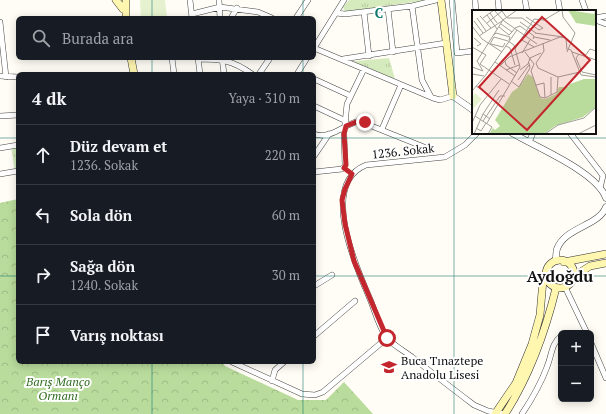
<!DOCTYPE html>
<html lang="tr">
<meta charset="utf-8">
<style>
:root{--surface:#171b24;--page:#242831;--text:#f1f3f6;--muted:#9ea1a6;--line:#363941}
body{margin:0;font-family:"PT Serif",serif;background:var(--page);color:var(--text)}
.controls{position:absolute;right:12px;bottom:12px;display:grid;overflow:hidden;border-radius:6px;box-shadow:0 2px 10px #0003}
.controls button{width:36px;height:36px;display:grid;place-items:center;padding:0;border:0;border-bottom:1px solid var(--line);background:var(--surface);color:var(--text);font:20px sans-serif}
.stop{position:absolute;width:12px;height:12px;margin:-9px;border:3px solid #c4262e;border-radius:50%;background:#fff}
.stop.end{background:#c4262e;border-color:#fff;box-shadow:0 1px 4px #0008}
.list{margin:0;padding:0;list-style:none}
h2{display:flex;justify-content:space-between;align-items:center;height:52px;margin:0;padding:0 16px;font-size:17px}
h2 small{font-size:13px;font-weight:400;color:var(--muted)}
.list li{display:grid;grid-template-columns:26px 1fr auto;gap:12px;align-items:center;box-sizing:border-box;height:60px;padding:0 16px;border-top:1px solid var(--line)}
.list b{display:block;font-size:15px;white-space:nowrap}
.list p{margin:0;font-size:13px;white-space:nowrap;color:var(--muted)}
.list em{font-size:13px;font-style:normal;color:var(--muted)}
.icon{flex:none;width:22px;height:22px;fill:none;stroke:currentColor;stroke-width:2;stroke-linecap:round;stroke-linejoin:round}
.map{position:relative;flex:none;width:606px;height:414px;overflow:hidden}
.search{position:absolute;background:var(--surface);box-shadow:0 2px 10px #0003;left:16px;top:16px;width:300px;height:44px;display:flex;align-items:center;gap:10px;box-sizing:border-box;padding:0 14px;border-radius:6px;color:var(--muted);font-size:15px}
.panel{position:absolute;background:var(--surface);box-shadow:0 2px 10px #0003;left:16px;top:72px;width:300px;height:292px;border-radius:6px}
.map>svg:first-child{display:block}
</style>
<div class="map">
<svg width="606" height="414" viewBox="0 0 606 414">
<defs>
<pattern id="grass-tufts" width="24" height="20" patternUnits="userSpaceOnUse"><rect width="24" height="20" fill="#d5ebbd"/><path d="M3 7l-1-3M5 7V3M7 7l1-3M15 17l-1-3M17 17v-4M19 17l1-3" fill="none" stroke="#b6c8a1"/></pattern>
<pattern id="forest-crowns" width="20" height="18" patternUnits="userSpaceOnUse"><rect width="20" height="18" fill="#b9dc9c"/><path d="M2 6a3 3 0 1 1 6 0M12 15a3 3 0 1 1 6 0" fill="none" stroke="#9ebc85"/></pattern>
</defs>
<rect width="100%" height="100%" fill="#fffdf5"/>
<path fill="url(#grass-tufts)" d="M349 0H427L345 12 343 7Z
M389 58 395 79 354 62 356 61Z
M18 145V171L15 172 11 146Z"/>
<path fill="url(#forest-crowns)" d="M18 199V362H222L225 366 298 400H326L344 382 373 414H0V203Z"/>
<path fill="#e6f2cf" d="M140 0H165L167 18H141Z"/>
<g fill="none" stroke-linecap="round" stroke-linejoin="round">
<defs>
<path id="minor" d="M190 0 192 18
M219 0 220 18
M452 0 457 53 473 51
M475 0 476 11
M498 0 499 11
M525 0 527 11
M558 0 560 11
M582 0 586 11
M412 6 422 80 431 97
M388 9 393 52
M364 12 369 56
M336 13 345 14 412 6 436 0
M192 14 220 7 258 12 272 18
M231 18 237 8
M296 18 308 0
M595 18 606 16
M595 20 606 24
M0 22 6 77
M314 48 433 98 440 100 453 96
M314 48 344 0
M172 58 174 74
M198 58 200 74
M222 58 224 74
M198 59C221 59 232 60 252 74
M343 59 446 43
M259 74 270 58
M297 74 307 58
M0 76 18 77
M314 79 351 96
M314 106 346 121
M0 116 18 115
M382 129 401 85
M477 133 465 145 445 157 366 165C319 184 356 267 370 299 375 311 379 328 387 338 393 345 404 351 412 357 432 373 453 389 474 405L488 411 504 414
M570 133 601 173 603 176 600 188
M314 134C331 140 344 124 359 121L429 149
M529 142 533 133
M0 148 18 145
M314 156 329 134
M314 172 342 169 345 165 344 133 347 104 364 69
M0 174 18 171
M314 286 332 275
M565 287 587 333
M314 336 355 301
M591 343 606 378
M232 362 302 394 315 395 323 392 387 338
M272 381 275 370 284 362
M522 414C532 399 541 383 547 367 552 355 551 344 561 336"/>
<path id="tertiary" d="M453 96 473 110
M512 133C536 147 597 172 606 198
M556 261C556 258 556 252 557 249 565 227 599 226 606 207"/>
<path id="secondary" d="M116 0 123 9
M126 0V18
M441 0 453 96
M131 58 134 74
M546 274a14 14 0 1 1 28 0a14 14 0 1 1-28 0Z
M564 262 606 254
M573 277 590 266 606 263
M495 414 516 383 532 344 540 315 543 280 547 270
M505 414C530 375 545 333 556 288"/>
</defs>
<use href="#minor" stroke="#444" stroke-width="6"/>
<use href="#tertiary" stroke="#444" stroke-width="7"/>
<use href="#secondary" stroke="#333" stroke-width="8"/>
<use href="#minor" stroke="#fff" stroke-width="5"/>
<use href="#tertiary" stroke="#fff" stroke-width="6"/>
<use href="#secondary" stroke="#fff6b0" stroke-width="7"/>
</g>
<g fill="none" stroke-linecap="round" stroke-linejoin="round">
<path stroke="#c4262e" stroke-width="5" d="M365 122H356L346 126 344 134 346 165 344 168 352 174 345 189 342 200 345 224 354 261 387 338"/>
</g>
<path fill="none" stroke="#0f766e" stroke-width="1" stroke-opacity="0.55" d="M152 0V18M303 0V18M454 0V414M152 58V74M303 58V74M0 138H18M314 138H606M0 276H18M314 276H606M152 362V414M303 362V414"/>
<defs>
<symbol id="school-bare" viewBox="-9 -9 18 18"><path d="M0-5L7-2L0 1L-7-2ZM-4 1L0 2.5L4 1V4Q0 6-4 4Z" fill="#c4262e" stroke="#fff" stroke-width="2.5" paint-order="stroke"/></symbol>
</defs>
<g fill-rule="evenodd">
<use href="#school-bare" x="378" y="356" width="22" height="22"/>
</g>
<g text-anchor="middle" dominant-baseline="central" stroke-width="4" stroke-linejoin="round" paint-order="stroke">
<g font-size="12" fill="#111" stroke="#fff">
<text transform="translate(403 151) rotate(-6)">1236. Sokak</text>
</g>
<g font-size="12" fill="#111" stroke="#fff" text-anchor="start">
<text x="401" y="360">Buca Tınaztepe<tspan x="401" dy="14">Anadolu Lisesi</tspan></text>
</g>
<g font-size="12" font-style="italic" fill="#2f6b1f" stroke="#fff">
<text x="58" y="381">Barış Manço<tspan x="58" dy="14">Ormanı</tspan></text>
</g>
<g font-size="16" font-weight="bold" fill="#111" stroke="#fff">
<text x="560" y="276">Aydoğdu</text>
</g>
</g>
<g transform="translate(472 10)">
<rect width="124" height="124" fill="#fffdf5"/>
<path d="M96 0 122 4 123 0 124 16 104 13ZM56 64 61 67 68 88 73 89 84 84 87 77H96L98 74 112 69H124V97L111 107 83 116 72 124H17L21 118 23 120 28 116 23 110 40 82 47 77Z" fill="#b9dc9c"/>
<path d="M3 83 10 89 1 99 0 87Z" fill="#e6f2cf"/>
<path fill="none" stroke="#a09f9a" stroke-width="1" d="M22 0 32 11 65 34M90 0 91 7 103 23 95 42M30 1 35 8H50L67 20 71 18 54 7M18 3 25 13M15 5 25 19M8 6 19 18M5 8 14 21M11 8 22 0M2 11 11 23M48 12 64 23M15 13 30 1M29 14 40 22 43 18M0 16 10 29 30 42M27 17 37 25 40 22M43 18 48 16 62 26 61 29M63 23 91 27M22 25 24 23 38 27 37 30M7 26 30 11M62 27 78 30M2 28 9 34 5 36M50 30 62 37M71 33 72 41 64 53 66 58 86 67 108 62M19 34 31 37 33 33M34 36 38 38 43 55M0 37 14 45 8 54M43 39 62 9 72 10 89 0M96 39 99 40 109 65 124 67M53 42 62 54 59 61 68 87 73 88 85 82 86 67M100 42 124 50M50 43 58 30M107 44 104 48 110 62 124 65M113 46 118 39 124 41M5 51 31 10 45 0M33 51 34 55 45 63M23 52 43 66M8 54 37 74M28 56 37 47 88 27 94 28 95 40M0 57 11 61 5 51M34 60 47 55M48 60 56 54 58 48 69 43M0 64 12 66M13 66 45 20M79 67V85M46 70 57 55M39 71 47 77 58 58 57 53M64 75 72 73 73 88M4 76 16 84M0 81 13 66M3 106 20 117 16 124M18 109 11 104 27 80M11 111 28 86H33M0 113 8 95 29 69M15 113 48 57 42 35 36 31 22 27 18 34M4 118 9 121 14 113M2 124 11 104M73 124 86 115 112 108 124 97M106 124 124 115"/>
<path fill="#c4262e" fill-opacity="0.15" stroke="#c4262e" stroke-width="2" d="M70 7 118 50 55 120 7 77Z"/>
<rect width="124" height="124" fill="none" stroke="#111" stroke-width="2"/>
</g>
<g font-size="13" text-anchor="middle" font-weight="bold" fill="#0f766e" stroke="#fff" stroke-width="4" stroke-linejoin="round" paint-order="stroke">
<text x="379" y="18">C</text>
</g>
</svg>
<div class="controls">
<button>+</button>
<button>−</button>
</div>
<div class="stop" style="left:387px;top:338px"></div>
<div class="stop end" style="left:365px;top:122px"></div>
<div class="search"><svg class="icon" aria-label="search" viewBox="0 0 24 24"><circle cx="10" cy="10" r="6"/><path d="M15 15l6 6"/></svg>Burada ara</div>
<section class="panel">
<h2>4 dk<small>Yaya · 310 m</small></h2>
<ul class="list">
<li><svg class="icon" aria-label="ahead" viewBox="0 0 24 24"><path d="M12 20V5M6 11l6-6 6 6"/></svg><div><b>Düz devam et</b><p>1236. Sokak</p></div><em>220 m</em></li>
<li><svg class="icon" aria-label="left" viewBox="0 0 24 24"><path d="M17 20v-9H6M10 6l-5 5 5 5"/></svg><div><b>Sola dön</b></div><em>60 m</em></li>
<li><svg class="icon" aria-label="right" viewBox="0 0 24 24"><path d="M7 20v-9h11M14 6l5 5-5 5"/></svg><div><b>Sağa dön</b><p>1240. Sokak</p></div><em>30 m</em></li>
<li><svg class="icon" aria-label="arrive" viewBox="0 0 24 24"><path d="M6 21V4h12l-3 4 3 4H6"/></svg><div><b>Varış noktası</b></div></li>
</ul>
</section>
</div>
